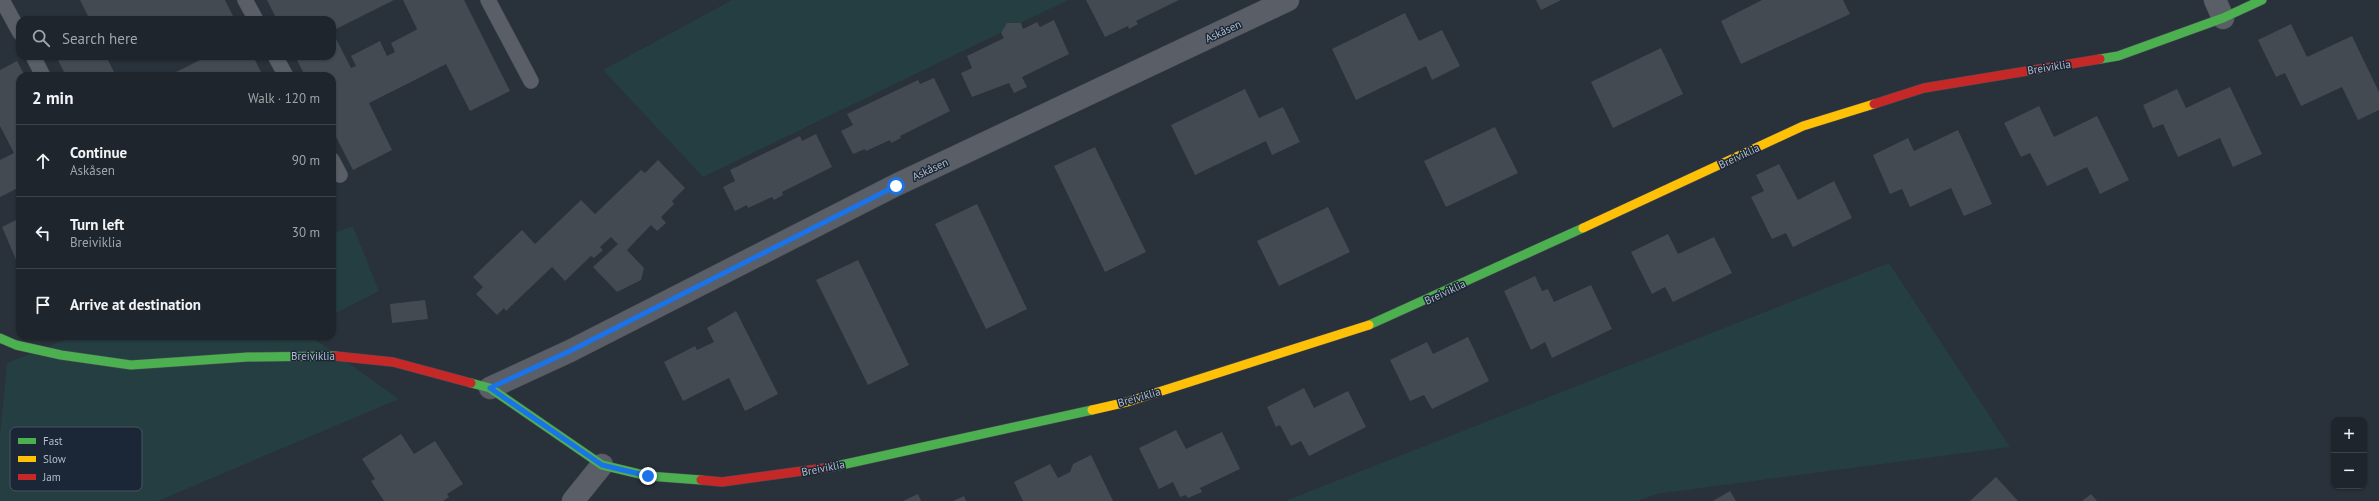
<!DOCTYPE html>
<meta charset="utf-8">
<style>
:root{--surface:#1f252c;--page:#272d34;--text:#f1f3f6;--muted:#a1a5a9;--line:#3c4248}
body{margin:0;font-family:"PT Sans",sans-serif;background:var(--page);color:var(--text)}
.controls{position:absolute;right:12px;bottom:12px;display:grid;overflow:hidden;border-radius:8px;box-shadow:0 1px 3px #0004}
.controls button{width:36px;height:36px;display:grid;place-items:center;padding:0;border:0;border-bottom:1px solid var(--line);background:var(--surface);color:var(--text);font:20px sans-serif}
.stop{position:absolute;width:12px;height:12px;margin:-9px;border:3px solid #1a73e8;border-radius:50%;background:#fff}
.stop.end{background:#1a73e8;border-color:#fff;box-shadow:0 1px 4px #0008}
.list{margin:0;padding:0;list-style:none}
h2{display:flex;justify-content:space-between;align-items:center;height:52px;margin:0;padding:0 16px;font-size:17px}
h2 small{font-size:13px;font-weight:400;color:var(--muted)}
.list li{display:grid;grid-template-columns:26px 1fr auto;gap:12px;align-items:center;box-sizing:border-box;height:72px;padding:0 16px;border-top:1px solid var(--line)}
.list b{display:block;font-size:15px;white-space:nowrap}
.list p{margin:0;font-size:13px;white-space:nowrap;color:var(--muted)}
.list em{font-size:13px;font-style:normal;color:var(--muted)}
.icon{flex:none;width:22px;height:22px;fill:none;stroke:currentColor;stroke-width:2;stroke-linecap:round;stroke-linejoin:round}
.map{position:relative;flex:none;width:2379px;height:501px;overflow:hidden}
.search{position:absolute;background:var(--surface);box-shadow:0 1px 3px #0004;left:16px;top:16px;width:320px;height:44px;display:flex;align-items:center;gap:10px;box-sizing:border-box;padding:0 14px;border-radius:12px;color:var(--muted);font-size:15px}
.panel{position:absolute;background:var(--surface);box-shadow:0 1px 3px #0004;left:16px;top:72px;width:320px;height:268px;border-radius:12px}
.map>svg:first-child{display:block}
</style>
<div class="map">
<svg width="2379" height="501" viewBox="0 0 2379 501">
<rect width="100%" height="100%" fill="#29313a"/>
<path fill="#253e41" d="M732 0H1068L703 177 603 70Z
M353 226 379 291 332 315V234Z
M1889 263 2010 447 1656 494 1638 501H1285Z
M75 336H310L399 399 158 501H0V433L7 363Z"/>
<path fill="#434a52" d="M80 0H225L235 20H185L183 16 174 20H90Z
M267 0H394L332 31 351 68 356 66 351 56 380 41 387 56 395 52 391 43 416 30 417 29 403 0H464L510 91 470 111 446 64 411 82 369 103 392 150 353 170 332 129V76H305L295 56H332V20H277Z
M1086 0H1179L1136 21 1138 24 1129 29 1128 26 1105 37Z
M1536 0H1561L1541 10Z
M1762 0H1843L1850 14 1741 64 1721 21Z
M1405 13 1419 41 1442 30 1460 66 1432 80 1426 66 1356 100 1332 49Z
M1054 20 1069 54 1022 77 1027 87 1014 93 1009 83 972 97 961 73 972 68 967 56 1004 38 1001 33 1007 23H1021L1023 29 1037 22 1040 27Z
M2291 24 2307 57 2352 36 2379 92V110L2358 120 2342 87 2301 106 2285 73 2276 77 2258 40Z
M1661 48 1683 94 1613 128 1591 82Z
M56 56H106L116 76H66Z
M203 56H253L263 76H168L204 58Z
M17 61 25 76H20V187L0 197V160L14 153 0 126V70Z
M934 78 950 111 900 136 901 138 891 143 890 140 866 151 865 149 853 154 841 131 853 125 847 114 918 80 920 84Z
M2230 87 2262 154 2233 167 2220 138 2178 157 2163 124 2153 128 2143 105 2177 89 2186 108Z
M1245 89 1259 118 1283 107 1300 142 1272 155 1266 141 1195 175 1171 125Z
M2039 106 2054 137 2097 116 2129 180 2100 194 2087 167 2047 186 2030 153 2021 157 2004 123Z
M1495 127 1518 173 1446 207 1424 161Z
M1958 130 1992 204 1964 216 1951 188 1910 207 1902 189 1890 194 1873 155 1908 138 1914 151Z
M816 134 832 167 782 192 783 195 774 200 772 197 748 208 747 205 735 211 723 187 735 181 730 170 800 136 802 141Z
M1095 147 1146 252 1105 272 1054 166Z
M658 160 685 188 672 201 674 204 661 217 666 223 657 231 651 225 627 250 644 268 641 280 617 292 593 267 618 244 611 237 600 247 603 250 594 258 591 256 565 281 552 267 506 311 504 308 497 315 476 294 483 287 473 277 522 230 535 244 581 200 595 214 641 170 645 173Z
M1779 164 1798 200 1834 181 1852 218 1793 247 1786 233 1772 239 1751 197 1764 191 1756 175Z
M977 204 1027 309 986 329 935 224Z
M1328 207 1350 252 1279 286 1257 241Z
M20 218V269L2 227Z
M1668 234 1678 254 1714 237 1732 273 1673 302 1665 287 1652 294 1631 252Z
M858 260 909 365 868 385 816 280Z
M1535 276 1542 291 1548 289 1554 302 1591 285 1612 329 1552 358 1545 342 1531 350 1504 291Z
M425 300 428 319 392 323 390 304Z
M736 311 778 394 745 411 729 378 683 401 664 362 695 346 697 350 714 342 707 328Z
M1468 337 1489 381 1432 409 1424 395 1410 401 1390 360 1427 342 1433 354Z
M1304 388 1314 408 1348 391 1366 427 1309 456 1301 441 1291 446 1280 425 1276 427 1267 407Z
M1176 430 1186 449 1222 432 1240 469 1200 488 1202 492 1188 498 1186 495 1180 497 1173 482 1159 489 1139 448Z
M401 434 414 454 435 441 463 484 447 494 449 497 443 501H384L371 481 375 479 362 459Z
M1091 455 1113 501H1023L1014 482 1050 464 1058 478 1070 472 1073 464Z
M1996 477 2018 501H1970Z
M1730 491 1736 501H1713Z
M918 494 921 501H903Z
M2091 494 2097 501H2082Z
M964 496 966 501H953Z"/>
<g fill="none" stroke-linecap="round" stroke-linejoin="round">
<defs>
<path id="lane" d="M2 0 20 33
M245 0 256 20
M488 0 531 81
M33 56 43 76
M275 56 286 76
M332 160 340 175"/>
<path id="street" d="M2215 0 2223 18
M490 388 570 351 896 185 1288 0
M573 501 602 465"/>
<path id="fast" d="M2100 59 2118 56 2223 18 2262 0
M1369 325 1583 228
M0 338 16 345 61 355 131 365 248 357 335 356
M471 383 490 388 602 465 648 476 701 480
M832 467 1092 410"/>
<path id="slow" d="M1583 228 1803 126 1874 104
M1092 410 1127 402 1369 325"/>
<path id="jam" d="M1874 104 1924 88 2100 59
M335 356 393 362 471 383
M701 480 722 482 832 467"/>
</defs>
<use href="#lane" stroke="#474d54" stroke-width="16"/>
<use href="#street" stroke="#474d54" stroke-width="23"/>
<use href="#fast" stroke="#474d54" stroke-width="10"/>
<use href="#slow" stroke="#474d54" stroke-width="10"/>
<use href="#jam" stroke="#474d54" stroke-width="10"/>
<use href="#lane" stroke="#5a5f67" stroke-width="15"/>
<use href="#street" stroke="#5a5f67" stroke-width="22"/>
<use href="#fast" stroke="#4caf50" stroke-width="9"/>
<use href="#slow" stroke="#ffc107" stroke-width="9"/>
<use href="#jam" stroke="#c62828" stroke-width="9"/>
</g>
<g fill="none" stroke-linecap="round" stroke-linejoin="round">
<path stroke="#1a73e8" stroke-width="5" d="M648 476 602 465 490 388 570 351 896 186"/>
</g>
<g text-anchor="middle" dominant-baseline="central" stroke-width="3" stroke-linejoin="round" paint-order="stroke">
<g font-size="11" fill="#b3bdcb" stroke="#1b2736">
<text transform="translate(1223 31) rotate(-25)">Askåsen</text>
<text transform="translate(2049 67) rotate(-9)">Breiviklia</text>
<text transform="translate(1739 156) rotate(-25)">Breiviklia</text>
<text transform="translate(930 169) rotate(-25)">Askåsen</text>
<text transform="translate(1445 292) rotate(-25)">Breiviklia</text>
<text x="313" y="356">Breiviklia</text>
<text transform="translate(1139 397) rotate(-16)">Breiviklia</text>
<text transform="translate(823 468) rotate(-11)">Breiviklia</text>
</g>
</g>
<rect x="10" y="427" width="132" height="64" rx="6" fill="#1b2736" stroke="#495463" stroke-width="1"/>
<rect x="18" y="438" width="18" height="6" fill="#4caf50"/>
<rect x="18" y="456" width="18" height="6" fill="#ffc107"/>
<rect x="18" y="474" width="18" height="6" fill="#c62828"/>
<g font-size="11" fill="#b3bdcb">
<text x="43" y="445">Fast</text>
<text x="43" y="463">Slow</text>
<text x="43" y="481">Jam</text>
</g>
</svg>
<div class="controls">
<button>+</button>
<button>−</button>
</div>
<div class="stop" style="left:896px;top:186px"></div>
<div class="stop end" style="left:648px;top:476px"></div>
<div class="search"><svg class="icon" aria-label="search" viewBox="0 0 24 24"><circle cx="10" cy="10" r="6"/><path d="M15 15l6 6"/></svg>Search here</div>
<section class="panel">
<h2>2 min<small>Walk · 120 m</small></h2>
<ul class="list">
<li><svg class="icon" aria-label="ahead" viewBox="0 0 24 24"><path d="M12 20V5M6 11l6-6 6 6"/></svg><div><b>Continue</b><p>Askåsen</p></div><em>90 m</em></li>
<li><svg class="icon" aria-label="left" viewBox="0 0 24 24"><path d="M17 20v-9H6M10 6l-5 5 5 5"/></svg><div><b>Turn left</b><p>Breiviklia</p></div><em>30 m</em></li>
<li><svg class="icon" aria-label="arrive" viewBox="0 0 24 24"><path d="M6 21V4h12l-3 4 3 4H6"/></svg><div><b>Arrive at destination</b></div></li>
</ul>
</section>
</div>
